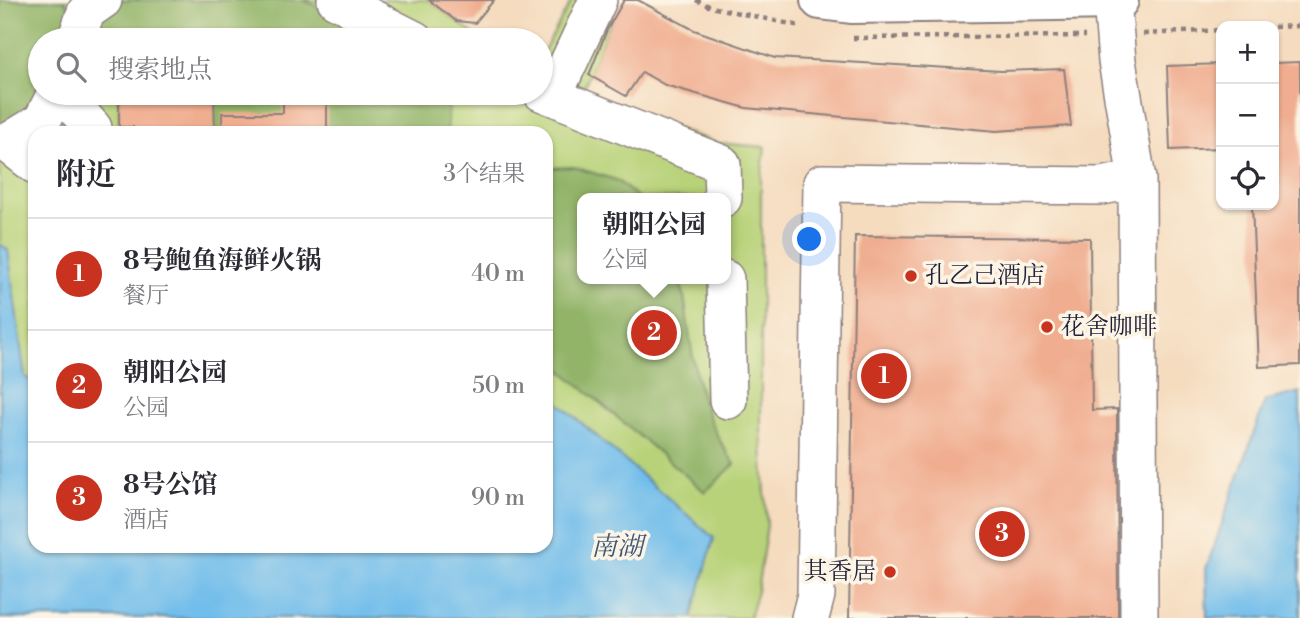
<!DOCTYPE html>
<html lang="zh">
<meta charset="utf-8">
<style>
:root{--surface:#fff;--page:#f7f7f7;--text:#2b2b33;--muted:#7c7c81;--line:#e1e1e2;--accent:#c8321e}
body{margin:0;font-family:"Libre Bodoni","Noto Serif SC",serif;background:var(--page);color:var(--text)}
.controls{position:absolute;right:21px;top:21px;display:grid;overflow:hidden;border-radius:14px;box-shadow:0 2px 5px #0004}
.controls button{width:63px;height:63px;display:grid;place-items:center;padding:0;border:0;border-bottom:2px solid var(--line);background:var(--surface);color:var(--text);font:35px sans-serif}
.you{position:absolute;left:810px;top:240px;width:24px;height:24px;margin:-18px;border:5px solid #fff;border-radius:50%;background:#1a73e8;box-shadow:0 0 0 10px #1a73e833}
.badge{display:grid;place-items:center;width:46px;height:46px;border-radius:50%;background:var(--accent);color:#fff;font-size:23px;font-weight:700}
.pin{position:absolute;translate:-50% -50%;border:4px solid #fff;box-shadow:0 2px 7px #0006}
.popup{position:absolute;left:577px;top:193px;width:154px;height:91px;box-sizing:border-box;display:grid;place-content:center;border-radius:14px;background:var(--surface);filter:drop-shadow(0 2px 5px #0005);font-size:23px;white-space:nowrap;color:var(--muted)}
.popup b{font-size:26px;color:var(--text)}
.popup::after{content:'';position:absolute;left:50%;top:100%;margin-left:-14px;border:14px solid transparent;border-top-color:var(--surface)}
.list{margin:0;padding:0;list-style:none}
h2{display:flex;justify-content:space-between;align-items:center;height:91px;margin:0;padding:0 28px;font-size:30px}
h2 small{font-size:23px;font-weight:400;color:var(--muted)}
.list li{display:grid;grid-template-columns:46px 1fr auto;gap:21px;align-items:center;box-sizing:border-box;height:112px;padding:0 28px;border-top:2px solid var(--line)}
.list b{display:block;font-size:26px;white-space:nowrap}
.list p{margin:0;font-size:23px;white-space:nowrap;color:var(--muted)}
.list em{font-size:23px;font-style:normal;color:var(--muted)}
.icon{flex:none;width:38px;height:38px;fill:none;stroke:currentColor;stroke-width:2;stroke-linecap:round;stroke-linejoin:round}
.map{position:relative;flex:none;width:1300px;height:618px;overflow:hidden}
.search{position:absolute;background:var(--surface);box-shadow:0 2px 5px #0004;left:28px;top:28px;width:525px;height:77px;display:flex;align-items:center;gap:18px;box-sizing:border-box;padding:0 24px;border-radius:38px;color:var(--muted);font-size:26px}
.panel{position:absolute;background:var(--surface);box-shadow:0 2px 5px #0004;left:28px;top:126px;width:525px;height:427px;border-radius:21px}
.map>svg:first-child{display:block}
</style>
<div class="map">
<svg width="1300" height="618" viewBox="0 0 1300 618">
<rect width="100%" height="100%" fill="#fcf5e5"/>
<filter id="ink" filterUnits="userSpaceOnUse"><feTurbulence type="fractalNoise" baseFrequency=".0143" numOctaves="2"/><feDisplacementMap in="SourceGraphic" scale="14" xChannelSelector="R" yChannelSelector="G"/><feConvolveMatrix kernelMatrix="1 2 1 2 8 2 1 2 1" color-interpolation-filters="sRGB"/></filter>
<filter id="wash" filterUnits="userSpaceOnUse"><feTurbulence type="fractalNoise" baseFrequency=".00686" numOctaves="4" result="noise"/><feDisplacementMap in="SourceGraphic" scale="28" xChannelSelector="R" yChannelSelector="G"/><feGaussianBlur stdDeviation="1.57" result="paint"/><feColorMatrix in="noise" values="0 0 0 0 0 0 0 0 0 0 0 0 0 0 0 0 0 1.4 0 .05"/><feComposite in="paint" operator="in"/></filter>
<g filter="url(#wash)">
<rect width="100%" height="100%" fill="#f5dcbf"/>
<path fill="#b7d278" stroke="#6c7a5a" stroke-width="2" fill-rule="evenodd" d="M0 0H429L481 40H40V93H541V56L572 0H588L612 18 581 95 717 143 765 147 761 179V430L767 525 757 591 749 618H0ZM35 133H546V546H35ZM582 198H726V279H582Z"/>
<path fill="#91b468" stroke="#5a6b52" stroke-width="2" d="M0 0H64L70 9 61 40H40V93L36 111 0 128Z
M120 0H304L388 40H90L99 17Z
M111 93H449L447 133H133L132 127H119V100Z
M574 167 616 180 639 198H582V279H679L684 295C692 355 697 414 735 464L705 492 546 357V168Z"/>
<path fill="#71bdeb" stroke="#4a7093" stroke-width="2" d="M0 244 8 250 25 377 35 382V546H546V392L714 538 692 618H0Z
M1300 392V618H1207L1206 569 1265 401Z"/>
<g id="blocks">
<path fill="#f0ad90" d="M429 0H494L475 23 456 21Z
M624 0H638L694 30 775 58 1001 71 1064 69 1071 126 996 131 746 108 665 85 642 72 626 96 589 75 607 30Z
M1300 62V365L1259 367 1252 205H1274V63Z
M1221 64V148L1170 150 1167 66Z
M119 93H214L215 133H133V127H119Z
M283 93H327V133H222V113H283Z
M855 236 1090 238 1092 410 1117 409 1118 618H849Z"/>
</g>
</g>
<g filter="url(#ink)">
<use href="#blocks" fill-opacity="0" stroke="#8c7f7d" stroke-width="2"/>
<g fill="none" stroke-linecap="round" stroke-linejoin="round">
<defs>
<path id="minor" d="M336 0 415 40
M1112 0 1117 61 1137 179 1139 618
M76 40 86 12 103 0
M541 92 722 164 723 198
M62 93 93 128V133
M553 96 598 0
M0 142 7 143 42 121 56 93
M7 143 35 165
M725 279 728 400
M810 618 816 595 822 183 1102 186 1137 179"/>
<path id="major" d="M820 0 851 4 1119 0"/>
</defs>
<use href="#minor" stroke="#8c7f7d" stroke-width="40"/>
<use href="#major" stroke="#8c7f7d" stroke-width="42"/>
<path stroke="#8c7f7d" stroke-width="4.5" stroke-dasharray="5 5" stroke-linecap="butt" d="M696 0 711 7 800 26
M1274 27 1300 26
M1143 34 1221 30
M853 38 1085 36"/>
<use href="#minor" stroke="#fff" stroke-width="37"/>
<use href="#major" stroke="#fff" stroke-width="38"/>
</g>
</g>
<g fill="#c8321e" stroke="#fcf5e5" stroke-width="2.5">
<circle cx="911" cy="276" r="7"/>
<circle cx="1047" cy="327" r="7"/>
<circle cx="890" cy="572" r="7"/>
</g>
<g text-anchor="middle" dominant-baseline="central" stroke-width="7" stroke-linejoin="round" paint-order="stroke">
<g font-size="24" fill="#22223b" stroke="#fcf5e5" text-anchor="start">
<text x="925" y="276">孔乙己酒店</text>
<text x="1061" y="327">花舍咖啡</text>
<text x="876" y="572" text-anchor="end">其香居</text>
</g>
<g font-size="26" font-style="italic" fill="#3e5879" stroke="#fcf5e5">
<text x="617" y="547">南湖</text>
</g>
</g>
</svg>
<div class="controls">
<button>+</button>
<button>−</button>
<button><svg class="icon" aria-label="locate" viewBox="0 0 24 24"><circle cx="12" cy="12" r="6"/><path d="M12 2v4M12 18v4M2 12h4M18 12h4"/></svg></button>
</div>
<div class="you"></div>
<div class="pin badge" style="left:884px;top:376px">1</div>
<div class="pin badge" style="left:654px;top:333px">2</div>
<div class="popup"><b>朝阳公园</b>公园</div>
<div class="pin badge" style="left:1002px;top:534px">3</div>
<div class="search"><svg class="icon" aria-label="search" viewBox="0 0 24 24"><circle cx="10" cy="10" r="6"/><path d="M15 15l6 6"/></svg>搜索地点</div>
<section class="panel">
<h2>附近<small>3个结果</small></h2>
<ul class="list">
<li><span class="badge">1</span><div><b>8号鲍鱼海鲜火锅</b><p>餐厅</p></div><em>40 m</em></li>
<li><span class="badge">2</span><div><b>朝阳公园</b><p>公园</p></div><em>50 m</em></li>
<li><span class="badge">3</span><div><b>8号公馆</b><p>酒店</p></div><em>90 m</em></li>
</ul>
</section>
</div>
